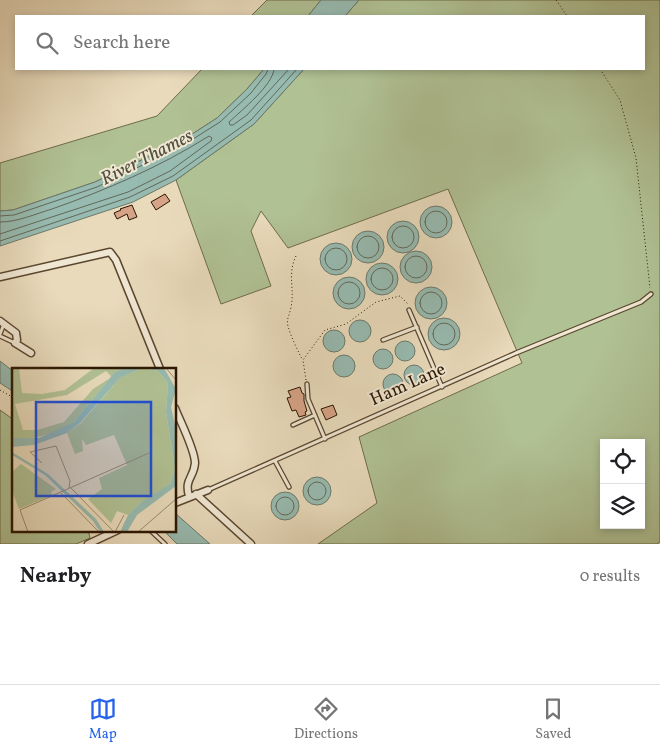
<!DOCTYPE html>
<style>
:root{--surface:#fff;--page:#f2f2f2;--text:#202124;--muted:#757577;--line:#e0e0e0;--accent:#2563eb}
body{margin:0;font-family:Vollkorn,serif;background:var(--page);color:var(--text)}
.controls{position:absolute;right:15px;bottom:15px;display:grid;overflow:hidden;border-radius:0px;box-shadow:0 2px 8px #0003}
.controls button{width:45px;height:45px;display:grid;place-items:center;padding:0;border:0;border-bottom:1px solid var(--line);background:var(--surface);color:var(--text);font:25px sans-serif}
.list{margin:0;padding:0;list-style:none}
h2{display:flex;justify-content:space-between;align-items:center;height:65px;margin:0;padding:0 20px;font-size:21px}
h2 small{font-size:16px;font-weight:400;color:var(--muted)}
.icon{flex:none;width:28px;height:28px;fill:none;stroke:currentColor;stroke-width:2;stroke-linecap:round;stroke-linejoin:round}
.map{position:relative;flex:none;width:660px;height:544px;overflow:hidden}
.search{position:absolute;background:var(--surface);box-shadow:0 2px 8px #0003;left:15px;right:15px;top:15px;height:55px;display:flex;align-items:center;gap:12px;box-sizing:border-box;padding:0 18px;border-radius:0px;color:var(--muted);font-size:19px}
.sheet{height:140px;background:var(--surface)}
nav{display:flex;justify-content:space-around;align-items:center;box-sizing:border-box;height:70px;border-top:1px solid var(--line);background:var(--surface);font-size:14px;color:var(--muted)}
nav a{display:grid;justify-items:center;gap:2px}
nav .on{color:var(--accent)}
.map>svg:first-child{display:block}
</style>
<div class="map">
<svg width="660" height="544" viewBox="0 0 660 544">
<rect width="100%" height="100%" fill="#e8dabb"/>
<filter id="stains"><feTurbulence type="fractalNoise" baseFrequency=".004" numOctaves="4"/><feColorMatrix values="0 0 0 0 .2 0 0 0 0 .09 0 0 0 0 .02 0 0 0 .5 -.17"/></filter>
<radialGradient id="worn" r=".72"><stop offset=".6" stop-color="#630" stop-opacity="0"/><stop offset="1" stop-color="#630" stop-opacity=".3"/></radialGradient>
<path fill="#b0c194" stroke="#6e6c4a" fill-rule="evenodd" d="M267 0H321L308 16H251Z
M359 0H660V542L657 544H318L377 503 359 437 522 363 448 189 288 248 261 211 251 231 271 286 221 304 176 180 254 124 304 69H644V16H345ZM604 443H641V525H604Z
M202 69H264L247 89 217 118 180 142 95 182 13 210 0 211V163L157 116Z
M0 410 14 420V530H88L90 538 76 544H0Z"/>
<path fill="#97bbb1" stroke="#6c796b" d="M321 0H359L345 16H308Z
M264 69H304L254 124 176 180 133 202 0 246V211L13 210 95 182 180 142 217 118 247 89Z
M420 222a16 16 0 1 1 32 0a16 16 0 1 1-32 0Z
M387 237a16 16 0 1 1 32 0a16 16 0 1 1-32 0Z
M352 247a16 16 0 1 1 32 0a16 16 0 1 1-32 0Z
M320 259a16 16 0 1 1 32 0a16 16 0 1 1-32 0Z
M400 267a16 16 0 1 1 32 0a16 16 0 1 1-32 0Z
M366 279a16 16 0 1 1 32 0a16 16 0 1 1-32 0Z
M333 293a16 16 0 1 1 32 0a16 16 0 1 1-32 0Z
M415 303a16 16 0 1 1 32 0a16 16 0 1 1-32 0Z
M428 334a16 16 0 1 1 32 0a16 16 0 1 1-32 0Z
M349 331a11 11 0 1 1 22 0a11 11 0 1 1-22 0Z
M323 341a11 11 0 1 1 22 0a11 11 0 1 1-22 0Z
M395 351a10 10 0 1 1 20 0a10 10 0 1 1-20 0Z
M373 359a10 10 0 1 1 20 0a10 10 0 1 1-20 0Z
M333 366a11 11 0 1 1 22 0a11 11 0 1 1-22 0Z
M0 361 14 372V392L0 383Z
M404 375a10 10 0 1 1 20 0a10 10 0 1 1-20 0Z
M383 384a10 10 0 1 1 20 0a10 10 0 1 1-20 0Z
M303 491a14 14 0 1 1 28 0a14 14 0 1 1-28 0Z
M271 506a14 14 0 1 1 28 0a14 14 0 1 1-28 0Z
M175 513 210 544H177L163 530H175Z"/>
<g fill="none" stroke-linecap="round" stroke-linejoin="round">
<path stroke="#616859" stroke-width="1" d="M274 69C273 85 242 110 229 122L230 125H233L247 115 289 69
M425 222a11 11 0 1 1 22 0a11 11 0 1 1-22 0Z
M0 216 14 215 97 187 182 146 220 122 251 93 266 74 268 69
M0 222C18 222 35 214 52 209 106 190 160 167 209 136L212 138 211 141 170 171 128 192 0 234
M392 237a11 11 0 1 1 22 0a11 11 0 1 1-22 0Z
M357 247a11 11 0 1 1 22 0a11 11 0 1 1-22 0Z
M0 241 130 197 173 176 251 120 297 69
M325 259a11 11 0 1 1 22 0a11 11 0 1 1-22 0Z
M405 267a11 11 0 1 1 22 0a11 11 0 1 1-22 0Z
M371 279a11 11 0 1 1 22 0a11 11 0 1 1-22 0Z
M338 293a11 11 0 1 1 22 0a11 11 0 1 1-22 0Z
M420 303a11 11 0 1 1 22 0a11 11 0 1 1-22 0Z
M433 334a11 11 0 1 1 22 0a11 11 0 1 1-22 0Z
M308 491a9 9 0 1 1 18 0a9 9 0 1 1-18 0Z
M276 506a9 9 0 1 1 18 0a9 9 0 1 1-18 0Z"/>
</g>
<path fill="#d6a386" stroke="#2b1601" d="M165 194 170 201 156 210 151 202Z
M132 205 137 217 129 220 127 214 117 219 114 213 121 210 120 209Z
M300 387 302 393 304 394V401L307 411 305 412 306 415 299 417 296 410 292 411 287 398 291 397 288 391Z
M333 405 337 415 326 420 321 409Z"/>
<g fill="none" stroke-linecap="round" stroke-linejoin="round">
<defs>
<path id="lane" d="M409 310 442 387
M0 334 4 324
M0 336 15 343
M383 340 417 327
M307 384 308 399 325 439
M293 425 315 415
M275 461 289 487
M208 490 516 353 641 302 651 294
M150 530 165 544"/>
<path id="street" d="M0 277 110 252 116 260 160 369
M0 321 16 333 17 340 15 343 31 353
M175 408C180 421 195 450 195 463 194 478 184 479 189 496
M196 494 251 544
M175 503 208 490
M88 544 118 530"/>
</defs>
<use href="#lane" stroke="#5a4730" stroke-width="5.5"/>
<use href="#street" stroke="#5a4730" stroke-width="9"/>
<path stroke="#2b1601" stroke-width="1" stroke-dasharray="1 2.5" stroke-linecap="butt" d="M556 0 567 16
M600 69 620 100 636 158 650 288
M296 256C287 274 295 290 291 307 290 314 286 319 288 326 291 337 297 349 302 359
M306 380 303 360 325 330 346 324 376 302 400 296 408 304
M0 390 14 398"/>
<use href="#lane" stroke="#f0e7d3" stroke-width="3"/>
<use href="#street" stroke="#f0e7d3" stroke-width="6"/>
</g>
<g text-anchor="middle" dominant-baseline="central" stroke-width="4" stroke-linejoin="round" paint-order="stroke">
<g font-size="18" fill="#2b1601" stroke="#f0e7d3">
<text transform="translate(408 385) rotate(-24)">Ham Lane</text>
</g>
<g font-size="19" font-style="italic" fill="#51503f" stroke="#f0e7d3">
<text transform="translate(147 158) rotate(-27)">River Thames</text>
</g>
</g>
<g transform="translate(12 368)">
<rect width="164" height="164" fill="#e8dabb"/>
<path d="M0 0H7L10 25 30 26 53 22 82 0H111L102 5 62 54 41 65 17 71 0 70ZM94 3 100 9 81 21 52 54 25 62H11L3 36 55 27ZM130 0 146 3 156 15 154 44 163 101 158 116 152 122 129 134 116 147 105 143 99 155 76 131 90 121 87 110 115 97 102 67 74 77 70 71 71 83 63 86 55 65 69 55 108 10ZM9 96 44 121 39 124 40 127 7 141 0 123V104Z" fill="#b0c194" fill-rule="evenodd"/>
<path d="M111 0H130L108 10 68 55 55 65 22 77 0 79V70H27L62 54 102 5ZM131 0H152L164 21 159 39 164 61V118L125 147 115 164H108L116 147 129 134 158 116 163 101 154 44 156 15 146 3ZM0 84 36 106 84 151 92 164H88L81 153 33 107 0 87Z" fill="#97bbb1"/>
<path fill="none" stroke="#9c8c71" stroke-width="1" d="M154 0 164 12M30 95 18 84 44 78 58 113 57 120M59 120 102 164M49 125 87 164M16 164 8 142 137 85M103 164 112 147M126 164 164 131"/>
<path fill="#1d4ed8" fill-opacity="0.15" stroke="#1d4ed8" stroke-width="2.5" d="M24 34H139V128H24Z"/>
<rect width="164" height="164" fill="none" stroke="#2b1601" stroke-width="2.5"/>
</g>
<rect width="100%" height="100%" filter="url(#stains)"/>
<rect width="100%" height="100%" fill="url(#worn)"/>
</svg>
<div class="controls">
<button><svg class="icon" aria-label="locate" viewBox="0 0 24 24"><circle cx="12" cy="12" r="6"/><path d="M12 2v4M12 18v4M2 12h4M18 12h4"/></svg></button>
<button><svg class="icon" aria-label="layers" viewBox="0 0 24 24"><path d="M12 4l9 5-9 5-9-5zM3 14l9 5 9-5"/></svg></button>
</div>
<div class="search"><svg class="icon" aria-label="search" viewBox="0 0 24 24"><circle cx="10" cy="10" r="6"/><path d="M15 15l6 6"/></svg>Search here</div>
</div>
<section class="sheet">
<h2>Nearby<small>0 results</small></h2>
<ul class="list">
</ul>
</section>
<nav>
<a class="on"><svg class="icon" aria-label="map" viewBox="0 0 24 24"><path d="M3 6l6-2 6 2 6-2v14l-6 2-6-2-6 2zM9 4v14M15 6v14"/></svg>Map</a>
<a><svg class="icon" aria-label="directions" viewBox="0 0 24 24"><path d="M12 3l9 9-9 9-9-9zM9 14v-3h6M13 9l2 2-2 2"/></svg>Directions</a>
<a><svg class="icon" aria-label="saved" viewBox="0 0 24 24"><path d="M7 4h10v16l-5-4-5 4z"/></svg>Saved</a>
</nav>
